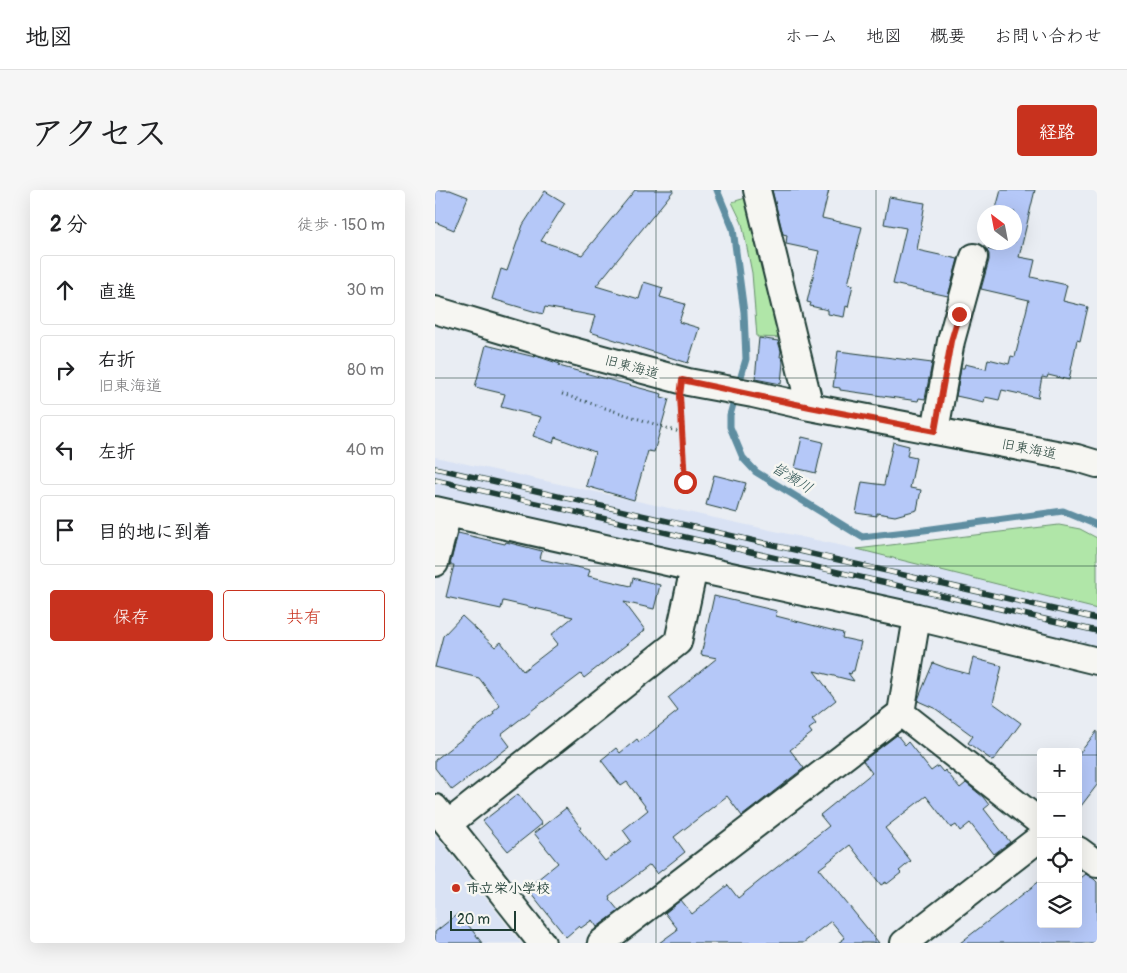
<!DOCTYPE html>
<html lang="ja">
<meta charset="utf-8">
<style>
:root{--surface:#fff;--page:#f6f6f6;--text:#202124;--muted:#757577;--line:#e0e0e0;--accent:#c8321e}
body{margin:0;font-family:Pangolin,"Klee One",sans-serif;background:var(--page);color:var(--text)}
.controls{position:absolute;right:15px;bottom:15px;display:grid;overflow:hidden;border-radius:5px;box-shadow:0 5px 20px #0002}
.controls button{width:45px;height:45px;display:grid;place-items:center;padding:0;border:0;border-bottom:1px solid var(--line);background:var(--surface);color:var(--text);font:25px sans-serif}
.compass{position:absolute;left:542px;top:15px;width:45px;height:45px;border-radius:50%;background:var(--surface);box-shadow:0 5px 20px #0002;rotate:328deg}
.scale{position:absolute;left:15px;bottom:12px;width:66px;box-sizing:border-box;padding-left:5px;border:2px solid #1f3d34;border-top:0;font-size:14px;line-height:18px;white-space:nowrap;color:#1f3d34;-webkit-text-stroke:4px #f6f6f2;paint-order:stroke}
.stop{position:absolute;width:15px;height:15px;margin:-11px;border:4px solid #c8321e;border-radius:50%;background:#fff}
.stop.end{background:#c8321e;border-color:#fff;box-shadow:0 1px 5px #0008}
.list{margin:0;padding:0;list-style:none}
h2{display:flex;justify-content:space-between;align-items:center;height:65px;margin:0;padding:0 20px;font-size:21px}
h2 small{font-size:16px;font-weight:400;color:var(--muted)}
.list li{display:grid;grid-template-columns:32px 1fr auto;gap:15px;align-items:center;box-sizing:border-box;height:70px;margin:0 10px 10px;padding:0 10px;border:1px solid var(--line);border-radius:5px}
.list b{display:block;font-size:19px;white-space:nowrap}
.list p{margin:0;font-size:16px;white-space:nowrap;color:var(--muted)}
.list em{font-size:16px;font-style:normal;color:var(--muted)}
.actions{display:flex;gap:10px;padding:15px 20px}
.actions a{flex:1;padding:11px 0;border:1px solid var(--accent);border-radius:5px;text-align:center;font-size:18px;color:var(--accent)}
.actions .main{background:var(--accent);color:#fff}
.icon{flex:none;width:28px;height:28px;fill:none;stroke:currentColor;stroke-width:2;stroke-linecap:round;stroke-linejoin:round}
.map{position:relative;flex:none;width:662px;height:753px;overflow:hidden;border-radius:5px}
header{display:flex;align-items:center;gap:30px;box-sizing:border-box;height:70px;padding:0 25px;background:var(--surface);border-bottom:1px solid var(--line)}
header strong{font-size:24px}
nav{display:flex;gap:28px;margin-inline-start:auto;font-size:18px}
.intro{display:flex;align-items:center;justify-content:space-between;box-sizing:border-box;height:120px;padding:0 30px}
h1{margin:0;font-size:35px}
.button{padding:12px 22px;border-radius:5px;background:var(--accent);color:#fff;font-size:18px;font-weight:700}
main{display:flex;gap:30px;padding:0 30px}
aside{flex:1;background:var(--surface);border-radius:5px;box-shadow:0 5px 20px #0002}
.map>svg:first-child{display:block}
</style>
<header>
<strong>地図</strong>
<nav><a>ホーム</a><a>地図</a><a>概要</a><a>お問い合わせ</a></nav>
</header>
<div class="intro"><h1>アクセス</h1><a class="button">経路</a></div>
<main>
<aside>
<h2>2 分<small>徒歩 · 150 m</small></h2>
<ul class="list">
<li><svg class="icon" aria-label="ahead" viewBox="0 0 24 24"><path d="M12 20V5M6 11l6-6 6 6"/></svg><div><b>直進</b></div><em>30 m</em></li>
<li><svg class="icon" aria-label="right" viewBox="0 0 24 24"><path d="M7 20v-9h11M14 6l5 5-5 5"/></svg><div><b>右折</b><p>旧東海道</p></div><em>80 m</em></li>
<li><svg class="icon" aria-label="left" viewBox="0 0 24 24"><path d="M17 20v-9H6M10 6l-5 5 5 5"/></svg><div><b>左折</b></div><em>40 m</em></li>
<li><svg class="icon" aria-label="arrive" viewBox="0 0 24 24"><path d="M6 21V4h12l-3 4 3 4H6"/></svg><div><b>目的地に到着</b></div></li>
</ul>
<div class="actions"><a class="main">保存</a><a>共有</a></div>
</aside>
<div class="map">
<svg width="662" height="753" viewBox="0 0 662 753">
<rect width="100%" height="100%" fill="#e9edf3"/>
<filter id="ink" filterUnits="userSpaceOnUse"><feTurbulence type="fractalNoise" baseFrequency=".02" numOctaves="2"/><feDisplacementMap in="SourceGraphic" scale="10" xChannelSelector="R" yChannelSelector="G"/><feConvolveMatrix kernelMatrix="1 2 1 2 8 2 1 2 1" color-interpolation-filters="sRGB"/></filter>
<g filter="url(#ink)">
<path fill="#d9e2f4" d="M0 267 422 359 662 419V458L0 306Z
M0 644 86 753H0Z"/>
<path fill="#b0e6a8" stroke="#68926e" d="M314 7 348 148 322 147 317 83 307 33 297 12Z
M624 335 645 339 662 348V419L422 359Z"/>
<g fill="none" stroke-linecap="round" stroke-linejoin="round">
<path stroke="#5f8ea1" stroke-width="7" d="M282 0 298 39 309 122 311 169 295 225V237L308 268 321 282 427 347 489 340 628 321 662 335"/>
</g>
<path fill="#b5c8f8" stroke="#1f3d34" d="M0 0H15L33 7 19 40 0 32Z
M200 0H239L161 96 204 109 209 92 228 98 225 107 250 114 244 132 264 138 253 173 155 142 160 126 110 117 108 124 57 109 66 79 72 81 88 35 110 1 130 13 106 51 147 65Z
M337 0H394L387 28 427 37 413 94 418 95 413 117 411 116 409 127 393 124V120L375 116 376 113 372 112 384 61 351 54 352 45 348 44Z
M566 0H600L584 67 600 70 596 87 632 95 628 111 653 117 645 151 642 150 634 190 613 185 612 188 607 187 603 208 567 200 564 210 550 207 549 212 521 206 526 178H529L530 174 551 179 553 169 574 174 576 166 580 167 594 110 546 99 554 70V64L551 59 561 61 563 52H580V22H560Z
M454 7 490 13 482 60 523 69 513 106 458 94 471 38 449 34Z
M324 148 343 151 346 161 345 167H347L348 172 346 194 320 189Z
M51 155 100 167 101 166 125 174 124 176 227 204 226 207 234 209 219 262 213 261 199 310 151 296 160 262 120 247 118 253 98 246 106 227 66 217 70 204 40 197Z
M403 161 497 173 490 209 484 208 483 211 405 200V198L398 197Z
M367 247 388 252 381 283 360 278Z
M458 252 474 256 472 266 481 268 475 298 486 300 482 320 460 326 442 323V326L421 323 427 292 449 295Z
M279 285 311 293 302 323 271 315Z
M23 343 70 354 71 352 107 361 105 369 155 380 153 386 196 396 198 388 225 395 219 419 189 412 210 440 149 488 146 484 126 499V498L66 544 75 556 17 600 0 578V570L59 524 58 522 65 516 44 488 0 477 8 446 27 426 60 457 66 452 88 481 123 454 116 445 138 427 68 411 66 419 11 407 19 375H15Z
M279 406 342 421 341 426 408 443 407 448 426 452 419 481H417L416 484 413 483 419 491 379 481 401 510 377 529 381 534 374 539 377 543 355 560 369 578 307 626 292 606 239 647 250 662 222 684 215 675 174 706 175 708 174 709 184 721 162 737 157 730 146 738 144 736 131 747 92 698 123 673 99 643 131 618 146 638 144 639 170 671 196 651 188 640 213 620 192 592 186 596 166 570 181 558 185 563 202 549 204 552 243 521 233 508 282 468 266 465Z
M538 468 567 476 558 513 586 533 558 571 533 553 538 546 501 519 483 511 484 507 498 473 511 478 534 484Z
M662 541V595L643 620V565Z
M462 545 470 555 473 552 496 581 503 576 508 582 510 580 525 598 531 593 548 607 554 615 549 619 575 652 559 664 535 633 525 641 521 635 516 638 491 606 450 638 476 671 464 681 466 683 452 694 451 692 446 695 415 655 384 679 444 753H403L410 748 396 731 368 753H224L242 740 241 738H242L230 723 246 710 257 724 293 695 303 708 394 636 385 625 437 583 428 571Z
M83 604 107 634 73 661 48 631Z
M651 684 659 689 662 692V753H525L606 690V734H643V690Z
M24 723 47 753H0V742Z"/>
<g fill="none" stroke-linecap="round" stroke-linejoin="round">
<defs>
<path id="minor" d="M322 0 375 217
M0 120 127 158 253 192 318 204 375 217 642 268 662 274
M500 241 516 151 539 67
M0 320 259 378 482 427 662 471
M0 373 13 323
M466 523 606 633
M0 618 107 753
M13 634 243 452 259 378
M643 660 662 674
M166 753 466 523 482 427
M469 753 606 647"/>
</defs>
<use href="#minor" stroke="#1f3d34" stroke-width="30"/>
<path stroke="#1f3d34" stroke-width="3" stroke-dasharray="1 4" stroke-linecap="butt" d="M127 204 247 243
M246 213 250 292"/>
<use href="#minor" stroke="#f6f6f2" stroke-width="26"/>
<defs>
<path id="rail" d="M0 278 662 429
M0 290 662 441"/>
</defs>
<use href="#rail" stroke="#1f3d34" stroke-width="5.5"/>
<use href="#rail" stroke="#f6f6f2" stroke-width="4" stroke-dasharray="11" stroke-linecap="butt"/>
</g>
</g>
<g fill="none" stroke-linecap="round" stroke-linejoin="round" filter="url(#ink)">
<path stroke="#c8321e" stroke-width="6" d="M250 292 245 206 247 190 375 217 500 241 516 151 524 124"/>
</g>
<path fill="none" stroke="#1f3d34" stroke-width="1" stroke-opacity="0.55" d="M221 0V753M441 0V753M0 188H662M0 376H662M0 565H606M643 565H662"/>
<circle fill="#c8321e" stroke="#f6f6f2" stroke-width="2" cx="21" cy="698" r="5"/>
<g text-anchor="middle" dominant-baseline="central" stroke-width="5" stroke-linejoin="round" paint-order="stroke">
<g font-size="14" fill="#1f3d34" stroke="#f6f6f2">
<text transform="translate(197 177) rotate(15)">旧東海道</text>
<text transform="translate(594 259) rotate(11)">旧東海道</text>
</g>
<g font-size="14" font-weight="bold" fill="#1f3d34" stroke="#f6f6f2" text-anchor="start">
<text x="31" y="698">市立栄小学校</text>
</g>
<g font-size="15" font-style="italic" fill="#345858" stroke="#f6f6f2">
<text transform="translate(357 288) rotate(32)">皆瀬川</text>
</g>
</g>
</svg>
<div class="controls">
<button>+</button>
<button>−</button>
<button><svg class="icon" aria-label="locate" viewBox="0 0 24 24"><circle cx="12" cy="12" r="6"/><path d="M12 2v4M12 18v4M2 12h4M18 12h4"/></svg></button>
<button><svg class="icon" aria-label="layers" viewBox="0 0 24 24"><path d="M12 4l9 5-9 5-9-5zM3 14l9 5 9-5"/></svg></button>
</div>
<svg class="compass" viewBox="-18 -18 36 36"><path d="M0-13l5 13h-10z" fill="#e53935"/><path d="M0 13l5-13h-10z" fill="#757577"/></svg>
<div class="scale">20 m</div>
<div class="stop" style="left:250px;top:292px"></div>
<div class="stop end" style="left:524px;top:124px"></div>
</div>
</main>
